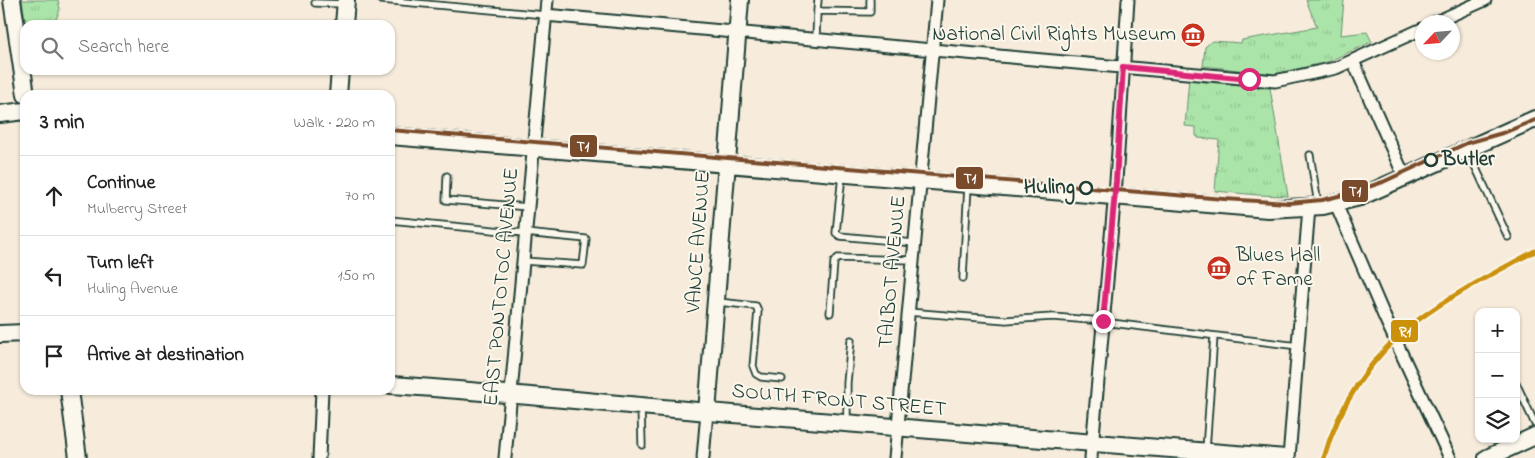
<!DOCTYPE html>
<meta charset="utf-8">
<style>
:root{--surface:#fff;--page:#f6f6f6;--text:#222;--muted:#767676;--line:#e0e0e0}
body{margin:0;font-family:"Indie Flower",sans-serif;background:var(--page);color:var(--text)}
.controls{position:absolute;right:15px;bottom:15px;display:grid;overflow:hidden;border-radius:10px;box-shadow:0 1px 4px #0004}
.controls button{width:45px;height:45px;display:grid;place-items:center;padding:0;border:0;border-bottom:1px solid var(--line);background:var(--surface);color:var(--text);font:25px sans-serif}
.compass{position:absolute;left:1415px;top:15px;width:45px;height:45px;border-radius:50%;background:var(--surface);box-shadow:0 1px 4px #0004;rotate:244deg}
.stop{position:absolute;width:15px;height:15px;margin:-11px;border:4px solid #db2777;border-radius:50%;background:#fff}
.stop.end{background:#db2777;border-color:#fff;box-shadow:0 1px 5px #0008}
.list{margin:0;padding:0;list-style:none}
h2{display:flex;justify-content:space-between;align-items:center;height:65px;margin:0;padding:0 20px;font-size:21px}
h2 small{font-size:16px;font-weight:400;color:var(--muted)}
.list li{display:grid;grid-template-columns:32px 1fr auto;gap:15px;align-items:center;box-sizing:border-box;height:80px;padding:0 20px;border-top:1px solid var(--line)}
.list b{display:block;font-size:19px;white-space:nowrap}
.list p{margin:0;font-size:16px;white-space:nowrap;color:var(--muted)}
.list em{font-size:16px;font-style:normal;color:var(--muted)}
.icon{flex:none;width:28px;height:28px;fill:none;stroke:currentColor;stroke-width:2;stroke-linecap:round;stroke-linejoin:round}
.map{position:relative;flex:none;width:1535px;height:458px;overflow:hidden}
.search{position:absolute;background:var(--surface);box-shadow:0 1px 4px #0004;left:20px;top:20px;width:375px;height:55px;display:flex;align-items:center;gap:12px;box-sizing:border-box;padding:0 18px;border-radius:15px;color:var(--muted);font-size:19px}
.panel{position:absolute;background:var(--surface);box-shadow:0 1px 4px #0004;left:20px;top:90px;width:375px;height:305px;border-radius:15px}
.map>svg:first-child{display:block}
</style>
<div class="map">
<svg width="1535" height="458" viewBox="0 0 1535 458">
<defs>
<pattern id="grass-tufts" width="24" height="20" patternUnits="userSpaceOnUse" patternTransform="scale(1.25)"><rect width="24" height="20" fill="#abe4a9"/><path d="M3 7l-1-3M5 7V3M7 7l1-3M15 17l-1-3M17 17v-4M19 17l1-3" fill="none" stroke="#93c492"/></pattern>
</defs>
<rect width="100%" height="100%" fill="#f7ecdb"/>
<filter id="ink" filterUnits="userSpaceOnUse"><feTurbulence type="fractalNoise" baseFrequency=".02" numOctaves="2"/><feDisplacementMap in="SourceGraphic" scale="10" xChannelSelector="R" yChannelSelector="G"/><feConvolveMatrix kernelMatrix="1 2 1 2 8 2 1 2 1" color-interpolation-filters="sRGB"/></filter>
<g filter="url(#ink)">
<path fill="url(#grass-tufts)" stroke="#65906e" d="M22 0H58L60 9 54 25H26Z
M1306 0H1344L1341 35 1367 32 1372 42 1327 62 1274 74 1203 66 1205 47 1212 41 1241 43 1242 40 1317 27Z
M1189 78 1263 88H1270L1288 196 1258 195 1215 191 1219 140 1198 138V136H1196V127L1185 126Z"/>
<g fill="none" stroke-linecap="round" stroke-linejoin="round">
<defs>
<path id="lane" d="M381 0 545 15
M315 3 345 4
M817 11 818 0
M816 39 817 11 870 12V0
M1468 151 1508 237
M1310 155 1318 204
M842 175 836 233 840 236 914 243
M447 176 446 200 528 207
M390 220 586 239 583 265 523 261
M963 278 968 186
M718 302 756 306 758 311 753 366 756 374 761 377 782 379
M908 312 1006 320 1053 317 1103 321
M830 313 834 262 838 258 913 260
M1103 322 1298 346
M1516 383 1535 424
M641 408 642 445
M847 422V383L851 340
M1206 450 1214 336"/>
<path id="street" d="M545 15 1275 81 1336 68 1422 29
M1436 22 1485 0
M1353 61 1405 178
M1336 204 1385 318 1450 458
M319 458 322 390
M505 458 547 0
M703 458 707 412
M895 458 937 0
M1091 458 1116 181 1128 0
M1289 458 1309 207"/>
<path id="secondary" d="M12 0 26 95
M344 25 346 0
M338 95 340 70
M0 114 25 111
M390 136 1268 209 1323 206 1360 197 1535 119
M0 334 25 333
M390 385C497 392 603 403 709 412 902 427 1093 444 1286 458
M69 390 78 458
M707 412 740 0
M1487 458 1535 436"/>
</defs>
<use href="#lane" stroke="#1f3d34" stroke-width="9"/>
<use href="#street" stroke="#1f3d34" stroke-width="15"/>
<use href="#secondary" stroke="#1f3d34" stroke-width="20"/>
<use href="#lane" stroke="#fbf7ec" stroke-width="5.5"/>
<use href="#street" stroke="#fbf7ec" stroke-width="11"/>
<use href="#secondary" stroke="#fbf7ec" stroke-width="16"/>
<defs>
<path id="rail-1" d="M1324 458C1338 407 1371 356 1414 323 1451 295 1494 273 1535 251"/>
</defs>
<use href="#rail-1" stroke="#fbf7ec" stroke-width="9"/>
<use href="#rail-1" stroke="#cc910a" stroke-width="5"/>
<defs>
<path id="tram-1" d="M390 130 1224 199 1289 203 1322 200 1347 194 1383 182 1467 143 1506 132 1535 120"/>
</defs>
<use href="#tram-1" stroke="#fbf7ec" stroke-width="8"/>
<use href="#tram-1" stroke="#7a4b2a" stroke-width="4"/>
</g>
</g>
<g fill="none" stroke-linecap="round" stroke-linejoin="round" filter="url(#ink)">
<path stroke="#db2777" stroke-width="6" d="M1103 321 1116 181 1123 67 1249 79"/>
</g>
<defs>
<symbol id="museum-disc" viewBox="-11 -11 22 22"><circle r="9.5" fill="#c8321e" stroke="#fbf7ec"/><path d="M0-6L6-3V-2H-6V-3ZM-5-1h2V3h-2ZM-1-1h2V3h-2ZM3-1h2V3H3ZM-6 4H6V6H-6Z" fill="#fff"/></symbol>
</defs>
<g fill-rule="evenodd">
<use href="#museum-disc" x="1179" y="21" width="28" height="28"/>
<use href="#museum-disc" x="1205" y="254" width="28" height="28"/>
</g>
<g fill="#fbf7ec" stroke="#1f3d34" stroke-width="2.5">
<circle cx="1431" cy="160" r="6"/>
<circle cx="1086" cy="188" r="6"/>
</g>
<g text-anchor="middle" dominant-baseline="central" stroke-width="4" stroke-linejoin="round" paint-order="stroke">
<g font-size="21" fill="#1f3d34" stroke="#fbf7ec" text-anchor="end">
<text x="1176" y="35">National Civil Rights Museum</text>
<text x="1236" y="256" text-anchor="start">Blues Hall<tspan x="1236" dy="24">of Fame</tspan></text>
</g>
<g font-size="21" font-weight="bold" fill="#1f3d34" stroke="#fbf7ec" text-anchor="start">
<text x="1442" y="160">Butler</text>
<text x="1075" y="188" text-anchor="end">Huling</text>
</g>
<g font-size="21" fill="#1f3d34" stroke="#fbf7ec">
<text transform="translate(699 242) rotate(-86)">VANCE AVENUE</text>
<text transform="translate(893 272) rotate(-85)">TALBOT AVENUE</text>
<text transform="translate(502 287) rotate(-85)">EAST PONTOTOC AVENUE</text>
<text transform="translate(839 401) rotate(5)">SOUTH FRONT STREET</text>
</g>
</g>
<g stroke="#fbf7ec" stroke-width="2">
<rect x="569" y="134" width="29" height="24" rx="5" fill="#7a4b2a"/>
<rect x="955" y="166" width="29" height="24" rx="5" fill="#7a4b2a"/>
<rect x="1341" y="179" width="28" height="24" rx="5" fill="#7a4b2a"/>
<rect x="1390" y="319" width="29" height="24" rx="5" fill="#cc910a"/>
</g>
<g font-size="14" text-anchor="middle" font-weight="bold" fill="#fff">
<text x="583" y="151">T1</text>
<text x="970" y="183">T1</text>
<text x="1355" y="196">T1</text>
<text x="1405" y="336">R1</text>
</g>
</svg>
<div class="controls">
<button>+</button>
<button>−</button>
<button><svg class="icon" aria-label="layers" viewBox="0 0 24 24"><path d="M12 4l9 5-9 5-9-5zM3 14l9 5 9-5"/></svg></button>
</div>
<svg class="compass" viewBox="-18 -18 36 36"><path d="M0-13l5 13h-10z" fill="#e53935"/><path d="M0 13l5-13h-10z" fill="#767676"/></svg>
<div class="stop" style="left:1249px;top:79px"></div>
<div class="stop end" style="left:1103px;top:321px"></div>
<div class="search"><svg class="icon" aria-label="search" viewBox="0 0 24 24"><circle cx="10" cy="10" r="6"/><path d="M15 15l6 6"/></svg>Search here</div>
<section class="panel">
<h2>3 min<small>Walk · 220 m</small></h2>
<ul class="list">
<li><svg class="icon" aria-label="ahead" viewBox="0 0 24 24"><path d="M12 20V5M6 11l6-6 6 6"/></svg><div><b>Continue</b><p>Mulberry Street</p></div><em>70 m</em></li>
<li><svg class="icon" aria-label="left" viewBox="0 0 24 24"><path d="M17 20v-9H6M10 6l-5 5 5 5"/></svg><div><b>Turn left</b><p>Huling Avenue</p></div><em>150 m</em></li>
<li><svg class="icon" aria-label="arrive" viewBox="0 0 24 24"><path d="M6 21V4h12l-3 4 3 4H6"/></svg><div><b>Arrive at destination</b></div></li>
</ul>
</section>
</div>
